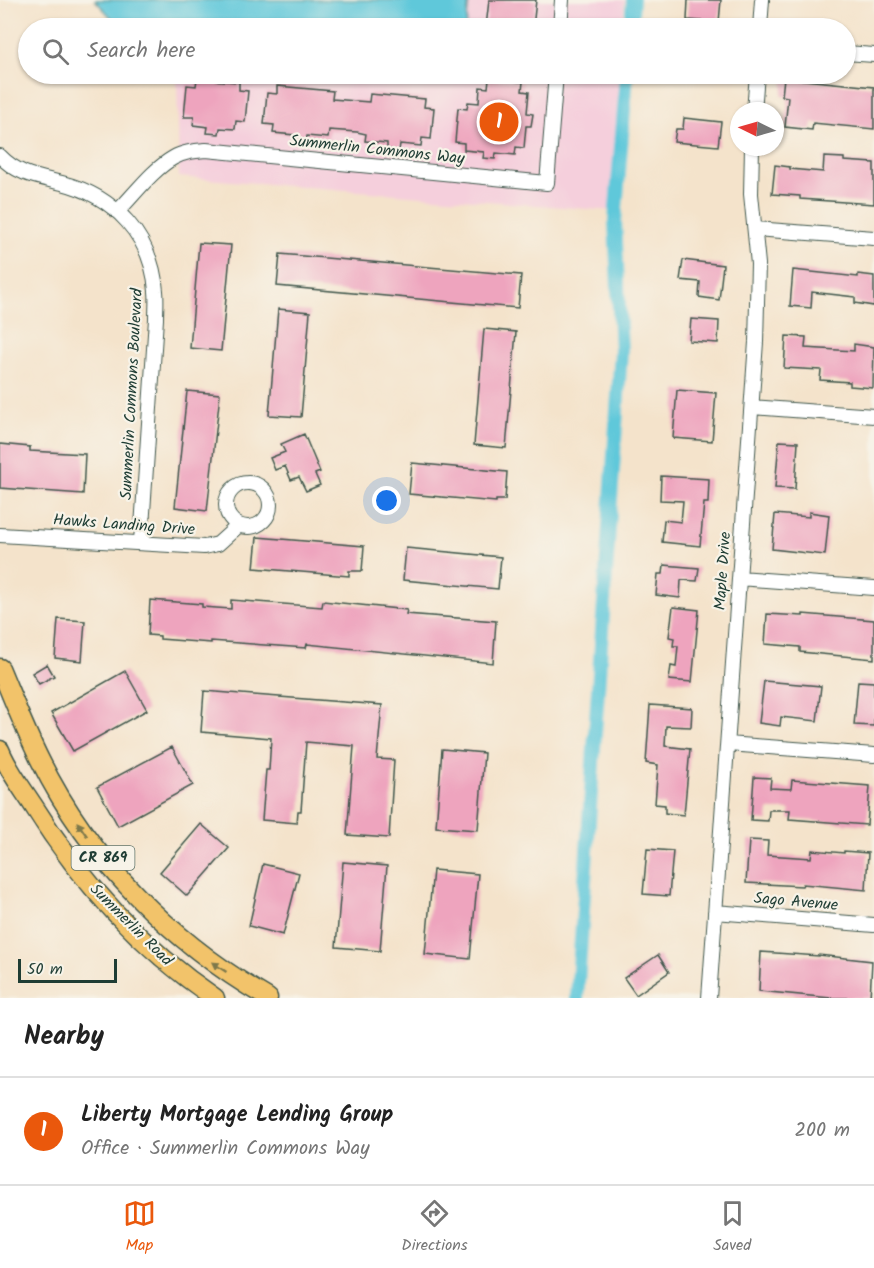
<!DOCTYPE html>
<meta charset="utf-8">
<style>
:root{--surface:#fff;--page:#f2f2f2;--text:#222;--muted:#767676;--line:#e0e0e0;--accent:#ea580c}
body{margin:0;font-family:Kalam,sans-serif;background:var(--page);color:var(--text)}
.compass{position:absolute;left:730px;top:102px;width:54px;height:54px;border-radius:50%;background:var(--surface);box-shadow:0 2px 4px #0004;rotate:275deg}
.scale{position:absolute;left:18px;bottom:15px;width:99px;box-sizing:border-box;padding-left:6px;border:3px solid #1f3d34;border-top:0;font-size:16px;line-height:21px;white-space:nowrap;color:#1f3d34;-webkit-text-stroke:4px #f7f3e8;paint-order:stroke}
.you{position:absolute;left:387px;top:501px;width:21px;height:21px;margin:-15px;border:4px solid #fff;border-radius:50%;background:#1a73e8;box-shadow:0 0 0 9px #1a73e833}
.badge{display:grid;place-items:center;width:39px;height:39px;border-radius:50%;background:var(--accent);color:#fff;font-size:20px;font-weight:700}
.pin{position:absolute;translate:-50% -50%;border:3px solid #fff;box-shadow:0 2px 6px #0006}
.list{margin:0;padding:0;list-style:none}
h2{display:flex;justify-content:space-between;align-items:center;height:78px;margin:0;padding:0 24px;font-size:26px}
h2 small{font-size:20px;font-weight:400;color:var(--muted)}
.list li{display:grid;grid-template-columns:39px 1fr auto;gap:18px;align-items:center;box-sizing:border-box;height:108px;padding:0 24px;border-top:2px solid var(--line)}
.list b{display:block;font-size:22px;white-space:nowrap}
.list p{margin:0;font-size:20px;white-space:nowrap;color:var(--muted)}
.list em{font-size:20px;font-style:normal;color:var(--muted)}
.icon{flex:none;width:33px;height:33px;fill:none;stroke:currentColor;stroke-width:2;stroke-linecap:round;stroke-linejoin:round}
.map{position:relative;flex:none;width:874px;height:998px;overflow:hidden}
.search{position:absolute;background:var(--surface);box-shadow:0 2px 4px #0004;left:18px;right:18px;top:18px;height:66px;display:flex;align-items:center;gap:15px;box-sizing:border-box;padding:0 21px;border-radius:33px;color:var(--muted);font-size:22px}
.sheet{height:186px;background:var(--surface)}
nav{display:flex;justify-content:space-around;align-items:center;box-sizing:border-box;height:84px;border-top:2px solid var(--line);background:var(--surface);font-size:16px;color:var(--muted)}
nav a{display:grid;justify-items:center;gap:3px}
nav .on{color:var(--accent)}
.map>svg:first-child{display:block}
</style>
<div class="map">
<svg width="874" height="998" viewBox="0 0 874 998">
<rect width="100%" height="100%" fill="#f7f3e8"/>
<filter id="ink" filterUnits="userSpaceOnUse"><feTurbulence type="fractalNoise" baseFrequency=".0167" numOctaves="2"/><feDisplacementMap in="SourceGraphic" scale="12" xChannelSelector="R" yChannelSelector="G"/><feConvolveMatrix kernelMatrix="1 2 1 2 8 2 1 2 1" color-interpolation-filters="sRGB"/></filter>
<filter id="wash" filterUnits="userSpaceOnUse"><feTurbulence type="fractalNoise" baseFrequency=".008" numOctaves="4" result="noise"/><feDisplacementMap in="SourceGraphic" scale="24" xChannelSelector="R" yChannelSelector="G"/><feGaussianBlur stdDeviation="1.35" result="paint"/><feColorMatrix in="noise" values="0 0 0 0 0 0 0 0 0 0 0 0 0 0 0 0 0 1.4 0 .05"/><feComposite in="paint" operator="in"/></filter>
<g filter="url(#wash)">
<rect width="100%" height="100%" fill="#f4e3cb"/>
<path fill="#f5cfdc" d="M469 0H625L623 28H466Z
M177 74H289L298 78 329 74H354L450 80 460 74H619L613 211 179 177Z"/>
<path fill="#5fc8da" stroke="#3f8287" stroke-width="1.5" d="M95 0H469L466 28H121Z
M354 74H460L450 80Z"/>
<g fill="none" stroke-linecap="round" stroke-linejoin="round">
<path stroke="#5fc8da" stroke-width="14" d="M631 28 633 0
M577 998 621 352 615 221 627 74"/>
</g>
<g id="blocks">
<path fill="#eea4be" d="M489 0H536L533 28 486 27Z
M688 0H721L719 22 687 20Z
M784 78 874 87V129L813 123 812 130 785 127 788 97 782 96Z
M197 79 239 82V90L248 91 245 122 236 121 235 129 220 128 219 134 207 133 208 127 193 125 194 117H184L187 85 196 86Z
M489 79 523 82 522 91 529 92 527 113 533 114 531 126H526L524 148 516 147 515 155 496 153 495 159 483 158 484 152 464 150V143L455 142 458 108 467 109 468 102 479 103 480 87 488 88Z
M277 86 333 91 332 99 369 102 370 94 425 99 424 107 434 108 431 139 422 138 421 146 400 144 399 151 387 149V143L365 141 366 134 357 132 329 130 328 138 307 136 306 142 294 140 295 135 273 133 274 125 264 124 267 93 277 94Z
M684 118 721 122 718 146 674 142 676 129H683Z
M824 157 844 158V161L874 163V204L800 199V196L772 194 775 165 790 167V169L823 172Z
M199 243 231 245 221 351 190 348Z
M280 254 521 275 518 308 277 286Z
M683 260 723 265 719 300 699 297 700 282 680 280Z
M793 270 858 277V274L874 276V306L855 303V297L812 292 811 308 790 306Z
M278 309 310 312 301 417 269 415Z
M691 319 719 321 718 343 689 341Z
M484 329 516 332 506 448 474 445Z
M786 336 806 337 805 348 854 351V344L874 347 873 388 850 386V382L820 380 821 370 784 368Z
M677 390 716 393 712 441 673 438Z
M187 391 220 394 207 511 175 507Z
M304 434 320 472 315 474 320 485 306 491 299 477 291 480 285 466 275 470 270 458 285 452 281 444Z
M779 441 798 442 795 489 775 488Z
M0 444 30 447V451L85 454 83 494 0 488Z
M412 463 507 472 505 500H496V502L409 494Z
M661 476 709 479 708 503H704L700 546 662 542 664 520 681 522 683 501 660 500Z
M809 512 829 515 825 555 772 549 775 514 809 517Z
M257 537 364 546 362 571H349V576L254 568Z
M406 548 501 557 498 589 403 580Z
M664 565 699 568 697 581 681 580 680 598 656 595 658 574H663Z
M150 600 202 604V607L231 609V600L322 607 323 601 407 610 406 614 496 621 493 663 307 644 306 648 211 641V643L160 639V636L148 635Z
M673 607 699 610 692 682 669 680 671 666 676 667 678 646H673L674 638 669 637Z
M767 614 803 616V614L874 620V659L800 652V647L765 644Z
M58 619 85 621 82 661 55 658Z
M47 664 54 676 39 684 32 673Z
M125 671 147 710 73 751 51 713Z
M764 681 821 686 817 721 781 717 780 726 759 723Z
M858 681 874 682V726L854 725Z
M204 691 382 705 377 759 394 760 389 838 347 835 354 746 306 742 301 811H298L297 823 262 820 266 770H269L271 738 201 732Z
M650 705 692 708 691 727 666 726 665 746 690 749 684 815 665 813V805L655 804 658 765 646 763Z
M172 747 193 785 118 826 97 787Z
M442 749 484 753 478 830 436 827Z
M754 777 771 778 770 788 791 789 792 780 870 786 867 825 789 819 790 810H769L768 821 751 820Z
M201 824 229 848 187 896 160 872Z
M749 840 768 841 767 855 811 858 812 850 844 853V851L868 853 866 890 803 884 802 886 746 883Z
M647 849 673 851 669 896 643 894Z
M343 862 387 866 380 951 336 947Z
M263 864 299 873 283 935 249 926Z
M433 870 478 874 470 959 425 954Z
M761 952 819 956V955L872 961 870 998H831L759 991Z
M658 955 669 972 636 995 624 978Z"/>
</g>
</g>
<g filter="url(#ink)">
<use href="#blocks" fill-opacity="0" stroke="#3f564b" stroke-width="1.5"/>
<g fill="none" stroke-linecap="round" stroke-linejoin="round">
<defs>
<path id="minor" d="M560 28 562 0
M760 28 762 0
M846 53 874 55
M754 111 757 74
M0 156C18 175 38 177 62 183 114 196 152 236 156 291 157 300 156 310 156 319L141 542
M118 211C135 194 152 170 173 158 183 152 194 151 206 150L547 183 556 74
M755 229 874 238
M752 407 874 416
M226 505a22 22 0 1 1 44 0a22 22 0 1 1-44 0Z
M0 535 204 547 218 544 239 525
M739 578 874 588
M728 744 874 755
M715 912 874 925
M709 998 756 342 758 264 751 194 752 147"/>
<path id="major" d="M0 668C13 699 25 730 40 760 90 861 172 942 268 998
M0 750C8 770 22 788 33 805 81 882 140 947 215 998"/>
</defs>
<use href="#minor" stroke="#3f564b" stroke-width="16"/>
<use href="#major" stroke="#3f564b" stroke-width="21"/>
<use href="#minor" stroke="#fff" stroke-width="14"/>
<use href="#major" stroke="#f2c36a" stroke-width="18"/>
</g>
<defs><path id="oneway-solid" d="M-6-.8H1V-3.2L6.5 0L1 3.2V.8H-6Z" transform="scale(1.5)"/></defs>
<g fill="#7e794c">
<use href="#oneway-solid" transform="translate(82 829) rotate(-125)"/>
<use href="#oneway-solid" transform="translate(219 967) rotate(-146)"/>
</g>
</g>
<g text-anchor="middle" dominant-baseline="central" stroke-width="4.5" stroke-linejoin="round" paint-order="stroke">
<rect fill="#f7f3e8" stroke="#60746a" stroke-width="1.5" x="71.5" y="846" width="63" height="24" rx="4.5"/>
<g font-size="15" font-weight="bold" fill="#1f3d34">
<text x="103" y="858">CR 869</text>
</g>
<g font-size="16" fill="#1f3d34" stroke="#f7f3e8">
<text transform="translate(377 150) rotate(6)">Summerlin Commons Way</text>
<text transform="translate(132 394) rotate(-87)">Summerlin Commons Boulevard</text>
<text transform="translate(124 525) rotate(4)">Hawks Landing Drive</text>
<text transform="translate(723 571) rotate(-86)">Maple Drive</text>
<text transform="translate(796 902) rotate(5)">Sago Avenue</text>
<text transform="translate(131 925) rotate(45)">Summerlin Road</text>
</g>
</g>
</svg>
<svg class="compass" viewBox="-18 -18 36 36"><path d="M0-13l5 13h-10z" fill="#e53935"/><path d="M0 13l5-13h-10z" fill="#767676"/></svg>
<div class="scale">50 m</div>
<div class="you"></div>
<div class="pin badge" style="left:499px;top:122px">1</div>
<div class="search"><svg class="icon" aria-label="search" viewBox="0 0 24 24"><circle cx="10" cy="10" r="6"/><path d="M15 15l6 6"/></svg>Search here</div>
</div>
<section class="sheet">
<h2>Nearby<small></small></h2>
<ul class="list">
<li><span class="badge">1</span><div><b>Liberty Mortgage Lending Group</b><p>Office · Summerlin Commons Way</p></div><em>200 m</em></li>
</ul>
</section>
<nav>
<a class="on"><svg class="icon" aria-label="map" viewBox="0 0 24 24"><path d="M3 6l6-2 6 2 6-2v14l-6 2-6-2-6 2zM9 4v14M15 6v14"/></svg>Map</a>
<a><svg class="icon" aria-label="directions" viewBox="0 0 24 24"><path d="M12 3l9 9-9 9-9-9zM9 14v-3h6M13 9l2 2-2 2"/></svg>Directions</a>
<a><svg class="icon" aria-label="saved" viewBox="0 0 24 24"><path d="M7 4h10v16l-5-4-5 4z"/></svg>Saved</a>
</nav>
